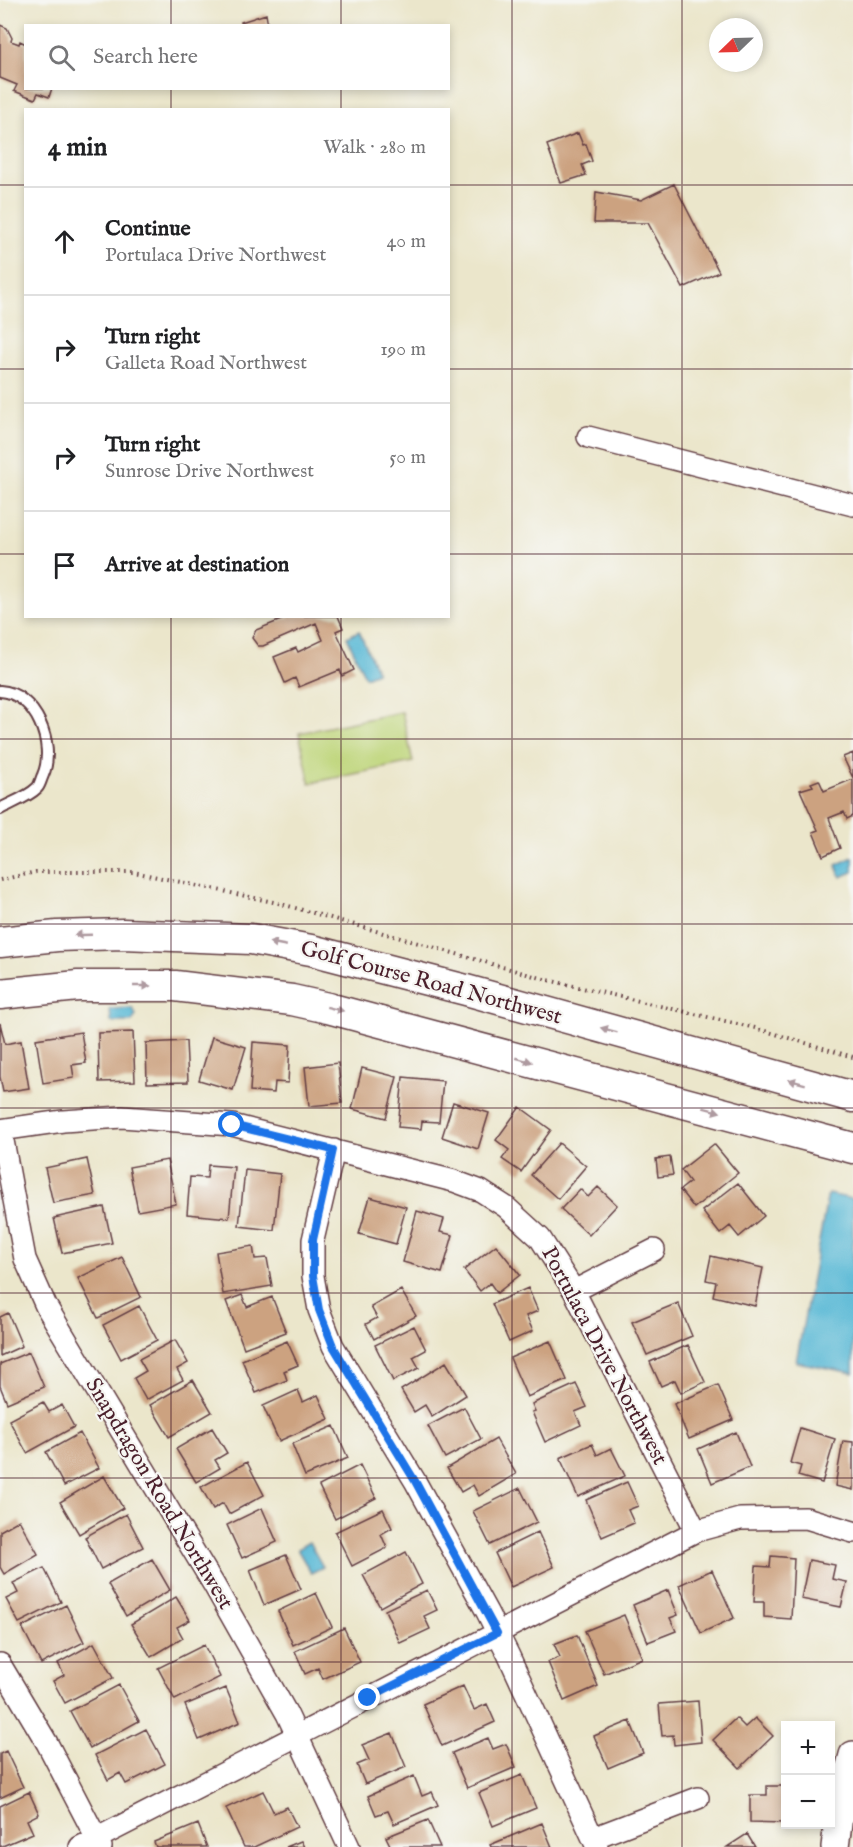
<!DOCTYPE html>
<meta charset="utf-8">
<style>
:root{--surface:#fff;--page:#f6f6f6;--text:#202124;--muted:#757577;--line:#e0e0e0}
body{margin:0;font-family:"IM FELL English",serif;background:var(--page);color:var(--text)}
.controls{position:absolute;right:18px;bottom:18px;display:grid;overflow:hidden;border-radius:0px;box-shadow:0 3px 9px #0003}
.controls button{width:54px;height:54px;display:grid;place-items:center;padding:0;border:0;border-bottom:2px solid var(--line);background:var(--surface);color:var(--text);font:30px sans-serif}
.compass{position:absolute;left:709px;top:18px;width:54px;height:54px;border-radius:50%;background:var(--surface);box-shadow:0 3px 9px #0003;rotate:247deg}
.stop{position:absolute;width:18px;height:18px;margin:-14px;border:4px solid #1a73e8;border-radius:50%;background:#fff}
.stop.end{background:#1a73e8;border-color:#fff;box-shadow:0 2px 6px #0008}
.list{margin:0;padding:0;list-style:none}
h2{display:flex;justify-content:space-between;align-items:center;height:78px;margin:0;padding:0 24px;font-size:26px}
h2 small{font-size:20px;font-weight:400;color:var(--muted)}
.list li{display:grid;grid-template-columns:39px 1fr auto;gap:18px;align-items:center;box-sizing:border-box;height:108px;padding:0 24px;border-top:2px solid var(--line)}
.list b{display:block;font-size:22px;white-space:nowrap}
.list p{margin:0;font-size:20px;white-space:nowrap;color:var(--muted)}
.list em{font-size:20px;font-style:normal;color:var(--muted)}
.icon{flex:none;width:33px;height:33px;fill:none;stroke:currentColor;stroke-width:2;stroke-linecap:round;stroke-linejoin:round}
.map{position:relative;flex:none;width:853px;height:1847px;overflow:hidden}
.search{position:absolute;background:var(--surface);box-shadow:0 3px 9px #0003;left:24px;top:24px;width:426px;height:66px;display:flex;align-items:center;gap:15px;box-sizing:border-box;padding:0 21px;border-radius:0px;color:var(--muted);font-size:22px}
.panel{position:absolute;background:var(--surface);box-shadow:0 3px 9px #0003;left:24px;top:108px;width:426px;height:510px;border-radius:0px}
.map>svg:first-child{display:block}
</style>
<div class="map">
<svg width="853" height="1847" viewBox="0 0 853 1847">
<rect width="100%" height="100%" fill="#f6f6f2"/>
<filter id="ink" filterUnits="userSpaceOnUse"><feTurbulence type="fractalNoise" baseFrequency=".0167" numOctaves="2"/><feDisplacementMap in="SourceGraphic" scale="12" xChannelSelector="R" yChannelSelector="G"/><feConvolveMatrix kernelMatrix="1 2 1 2 8 2 1 2 1" color-interpolation-filters="sRGB"/></filter>
<filter id="wash" filterUnits="userSpaceOnUse"><feTurbulence type="fractalNoise" baseFrequency=".008" numOctaves="4" result="noise"/><feDisplacementMap in="SourceGraphic" scale="24" xChannelSelector="R" yChannelSelector="G"/><feGaussianBlur stdDeviation="1.35" result="paint"/><feColorMatrix in="noise" values="0 0 0 0 0 0 0 0 0 0 0 0 0 0 0 0 0 1.4 0 .05"/><feComposite in="paint" operator="in"/></filter>
<g filter="url(#wash)">
<rect width="100%" height="100%" fill="#ebe6cb"/>
<path fill="#bfd67b" stroke="#847a53" stroke-width="1.5" d="M402 712 413 762 310 783 299 733Z"/>
<path fill="#57b8d5" stroke="#506c80" stroke-width="1.5" d="M359 631 377 672 365 677 347 637Z
M853 857V872L841 877 836 865Z
M132 1008 136 1015 132 1022H111L110 1009Z
M828 1194 853 1199V1373L796 1362Z
M309 1542 323 1567 311 1573 297 1549Z"/>
<g id="blocks">
<path fill="#cca280" d="M266 14 268 26H242L241 22Z
M0 25 7 28 12 38 11 41 19 44 20 41 26 44V88H52L49 97 38 93 35 99 14 91 17 85 0 78Z
M578 133 583 145 586 144 592 161 582 165 586 175 561 183 547 145Z
M674 184 719 272 683 288 648 223H594L596 192 641 200Z
M291 616H338L343 628 336 631 354 670 342 676 340 670 299 687 295 678 285 683 274 657 296 648 298 652 323 640 316 623 263 646H258L252 638 256 630Z
M853 753V778L843 757Z
M853 779V816L847 819 844 812 829 818 840 848 823 856 813 832 818 830 800 790 813 786 811 783 819 780 824 791Z
M0 1023 5 1044 21 1041 29 1088 3 1092 0 1077Z
M81 1032 86 1063 72 1065 74 1078 43 1083 36 1039Z
M133 1032 135 1081 99 1082 98 1033Z
M212 1037 246 1047 233 1090 199 1080Z
M186 1041 188 1082 147 1083 146 1043Z
M253 1042 290 1045 288 1083 275 1082 274 1093 250 1091Z
M338 1063 342 1103 309 1106 305 1067Z
M362 1068 397 1077 386 1118 352 1109Z
M403 1077 443 1081 439 1122 422 1121 421 1129 398 1127Z
M453 1102 489 1113 478 1149 442 1137Z
M520 1107 551 1130 521 1172 502 1159 509 1150 496 1140Z
M559 1143 586 1166 558 1199 531 1175Z
M714 1144 738 1173 694 1208 680 1190 690 1182 681 1170Z
M670 1157 673 1175 658 1177 656 1159Z
M87 1159 95 1195 53 1203 45 1168Z
M167 1160 176 1204 138 1211 129 1167Z
M208 1165 234 1167 229 1218 187 1214 190 1177 207 1178Z
M245 1170 280 1174 274 1230 239 1226Z
M738 1183 764 1216 739 1237 730 1226 720 1234 702 1211Z
M598 1187 617 1205 589 1235 561 1209 580 1189 588 1197Z
M370 1197 406 1207 396 1244 359 1234Z
M104 1207 112 1243 62 1253 54 1218Z
M417 1211 444 1219 440 1232 453 1235 442 1273 403 1262Z
M496 1245 520 1275 497 1293 490 1283 480 1291 464 1270Z
M253 1246 255 1259 267 1258 272 1286 223 1294 216 1252Z
M711 1256 763 1268 755 1306 713 1296 716 1282 706 1280Z
M122 1257 141 1297 98 1318 78 1278Z
M528 1288 538 1311 526 1316 533 1331 509 1342 492 1304Z
M401 1290 416 1316 374 1339 366 1324 377 1318 371 1307Z
M242 1295 247 1307 272 1297 286 1332 244 1348 226 1301Z
M678 1303 692 1336 647 1355 632 1322Z
M139 1306 157 1340 121 1359 103 1325Z
M8 1313 22 1346 0 1356V1317Z
M414 1326 426 1350 413 1357 419 1368 393 1381 375 1345Z
M175 1340 188 1363 177 1369 183 1380 146 1400 134 1378 146 1371 139 1359Z
M287 1341 298 1365 284 1371 287 1380 256 1393 242 1360Z
M550 1341 567 1380 527 1397 510 1358Z
M688 1345 705 1382 681 1393 675 1380 661 1386 650 1362Z
M29 1352 44 1387 7 1403 0 1386V1364Z
M446 1362 466 1395 432 1417 425 1405 414 1412 401 1390Z
M193 1380 212 1412 169 1437 150 1405Z
M576 1384 587 1407 575 1412 581 1425 545 1442 532 1412 535 1411 532 1404Z
M718 1385 733 1420 689 1439 674 1404Z
M298 1390 303 1402 318 1395 329 1419 279 1441 263 1406Z
M43 1402 49 1412 62 1405 74 1427 27 1453 9 1420Z
M464 1407 481 1439 445 1458 428 1426Z
M334 1426 348 1458 305 1476 292 1444Z
M212 1428 227 1453 215 1460 220 1468 196 1482 176 1449Z
M800 1428 835 1439 822 1483 798 1476 801 1466 790 1463Z
M736 1432 750 1467 712 1483 698 1449Z
M80 1433 99 1468 64 1486 46 1452Z
M496 1439 516 1474 479 1496 473 1485 461 1492 447 1468Z
M843 1441 853 1442V1490L835 1486Z
M592 1444 597 1455 611 1448 625 1476 578 1497 560 1458Z
M247 1462 264 1495 229 1514 223 1503 213 1509 201 1487Z
M360 1465 376 1498 335 1519 319 1486Z
M104 1476 123 1508 79 1534 60 1502Z
M627 1482 638 1506 628 1510 634 1523 602 1537 586 1500Z
M520 1488 537 1522 490 1545 473 1511Z
M262 1508 277 1542 242 1558 227 1525Z
M383 1509 392 1528 381 1534 387 1548 352 1566 335 1532Z
M126 1514 143 1547 101 1569 85 1537Z
M19 1520 38 1554 4 1574 0 1567V1531Z
M538 1532 554 1567 511 1587 495 1553Z
M406 1552 422 1584 380 1607 363 1575Z
M286 1555 301 1589 264 1605 250 1570Z
M771 1556 794 1558 791 1619 764 1617V1602H754L756 1566 770 1567Z
M152 1559 170 1590 126 1616 108 1584Z
M809 1560 835 1565 832 1579 847 1582 841 1607 801 1599Z
M44 1568 61 1602 19 1623 6 1599 18 1593 13 1583Z
M712 1570 734 1618 701 1633 679 1585Z
M427 1590 437 1610 424 1616 430 1629 400 1643 385 1610Z
M668 1590 678 1615 670 1618 676 1631 648 1642 633 1605Z
M316 1593 332 1627 293 1645 278 1611Z
M176 1597 190 1620 177 1627 183 1638 151 1657 131 1624Z
M66 1605 84 1642 41 1664 22 1627Z
M624 1615 642 1658 604 1674 585 1631Z
M344 1628 360 1662 323 1679 318 1668 305 1674 295 1651Z
M577 1635 598 1686 564 1701 548 1662 560 1657 554 1644Z
M94 1643 113 1678 65 1703 53 1681 64 1675 58 1663Z
M204 1645 220 1677 175 1700 158 1668Z
M119 1685 139 1721 90 1748 70 1711Z
M463 1686 474 1710 487 1704 495 1722 442 1746 423 1704Z
M226 1688 240 1722 199 1740 185 1705Z
M698 1701 701 1742 674 1745 673 1735 662 1736 659 1704Z
M736 1718 745 1727 755 1718 773 1736 740 1768 713 1740Z
M630 1721 643 1753 608 1768 594 1736Z
M146 1729 165 1764 126 1784 120 1773 108 1780 95 1755Z
M392 1733 406 1767 365 1784 357 1765 369 1760 362 1745Z
M488 1738 493 1749 506 1744 516 1767 467 1788 452 1753Z
M6 1751 23 1787 0 1798V1754Z
M522 1775 536 1808 493 1826 479 1793Z
M414 1776 422 1796 432 1792 438 1805 394 1824 388 1811 376 1815 368 1796Z
M767 1786H786V1823L750 1822V1795H767Z
M263 1791 274 1813 287 1807 297 1827 254 1847H244L226 1808Z
M29 1792 39 1814 27 1820 33 1833 0 1847V1806Z
M428 1820 440 1847H391L386 1837Z
M542 1823 552 1847H491L490 1845Z
M198 1824 207 1847H156L154 1842Z
M747 1834 755 1847H727Z
M301 1841 304 1847H286Z"/>
</g>
</g>
<g filter="url(#ink)">
<use href="#blocks" fill-opacity="0" stroke="#623d43" stroke-width="1.5"/>
<g fill="none" stroke-linecap="round" stroke-linejoin="round">
<defs>
<path id="service" d="M0 691C36 693 56 745 43 775 41 779 40 785 37 788 28 797 11 803 0 809"/>
<path id="minor" d="M588 437 853 505
M0 1130 63 1121 122 1117 232 1125 454 1181 481 1191 506 1207 540 1238 574 1291 696 1531
M1 1130 25 1259 46 1306 214 1585 287 1714 349 1847
M334 1150 313 1240V1276L319 1310 333 1346 415 1481 487 1612 508 1654 597 1847
M574 1291 654 1250
M0 1664 47 1743 101 1847
M593 1838 698 1798
M80 1847 696 1531 740 1519 806 1518 853 1532"/>
<path id="tertiary" d="M835 1847 841 1800 853 1755"/>
<path id="secondary" d="M0 942 57 936 123 934 251 939 311 950 466 990 853 1097
M0 994 78 986H175L292 1000 328 1008 853 1148"/>
</defs>
<use href="#service" stroke="#623d43" stroke-width="14"/>
<use href="#minor" stroke="#623d43" stroke-width="24"/>
<use href="#tertiary" stroke="#623d43" stroke-width="30"/>
<use href="#secondary" stroke="#623d43" stroke-width="33"/>
<path stroke="#623d43" stroke-width="4" stroke-dasharray="1.5 4.5" stroke-linecap="butt" d="M0 880 36 872H134L278 903 548 980 755 1028 853 1057"/>
<use href="#service" stroke="#fff" stroke-width="10"/>
<use href="#minor" stroke="#fff" stroke-width="21"/>
<use href="#tertiary" stroke="#fff" stroke-width="27"/>
<use href="#secondary" stroke="#fff" stroke-width="30"/>
</g>
<defs><path id="oneway-solid" d="M-6-.8H1V-3.2L6.5 0L1 3.2V.8H-6Z" transform="scale(1.5)"/></defs>
<g fill="#ae9aa0">
<use href="#oneway-solid" transform="translate(83 935) rotate(178)"/>
<use href="#oneway-solid" transform="translate(278 944) rotate(-169)"/>
<use href="#oneway-solid" transform="translate(142 986)"/>
<use href="#oneway-solid" transform="translate(335 1009) rotate(14)"/>
<use href="#oneway-solid" transform="translate(609 1030) rotate(-165)"/>
<use href="#oneway-solid" transform="translate(524 1060) rotate(15)"/>
<use href="#oneway-solid" transform="translate(797 1082) rotate(-165)"/>
<use href="#oneway-solid" transform="translate(712 1110) rotate(15)"/>
</g>
</g>
<g fill="none" stroke-linecap="round" stroke-linejoin="round" filter="url(#ink)">
<path stroke="#1a73e8" stroke-width="8" d="M232 1125 333 1150 313 1240V1276L319 1310 333 1346 415 1481 497 1633 368 1698"/>
</g>
<path fill="none" stroke="#4a1f2b" stroke-width="1.5" stroke-opacity="0.55" d="M171 0V26M341 0V26M512 0V1847M682 0V1847M171 88V110M341 88V110M0 185H26M448 185H853M0 369H26M448 369H853M0 554H26M448 554H853M171 616V1847M341 616V1847M0 739H853M0 924H853M0 1108H853M0 1293H853M0 1478H853M0 1662H853"/>
<g text-anchor="middle" dominant-baseline="central" stroke-width="4.5" stroke-linejoin="round" paint-order="stroke">
<g font-size="22" fill="#4a1f2b" stroke="#f6f6f2">
<text transform="translate(431 983) rotate(15)">Golf Course Road Northwest</text>
<text transform="translate(604 1356) rotate(62)">Portulaca Drive Northwest</text>
<text transform="translate(159 1494) rotate(59)">Snapdragon Road Northwest</text>
</g>
</g>
</svg>
<div class="controls">
<button>+</button>
<button>−</button>
</div>
<svg class="compass" viewBox="-18 -18 36 36"><path d="M0-13l5 13h-10z" fill="#e53935"/><path d="M0 13l5-13h-10z" fill="#757577"/></svg>
<div class="stop" style="left:232px;top:1125px"></div>
<div class="stop end" style="left:368px;top:1698px"></div>
<div class="search"><svg class="icon" aria-label="search" viewBox="0 0 24 24"><circle cx="10" cy="10" r="6"/><path d="M15 15l6 6"/></svg>Search here</div>
<section class="panel">
<h2>4 min<small>Walk · 280 m</small></h2>
<ul class="list">
<li><svg class="icon" aria-label="ahead" viewBox="0 0 24 24"><path d="M12 20V5M6 11l6-6 6 6"/></svg><div><b>Continue</b><p>Portulaca Drive Northwest</p></div><em>40 m</em></li>
<li><svg class="icon" aria-label="right" viewBox="0 0 24 24"><path d="M7 20v-9h11M14 6l5 5-5 5"/></svg><div><b>Turn right</b><p>Galleta Road Northwest</p></div><em>190 m</em></li>
<li><svg class="icon" aria-label="right" viewBox="0 0 24 24"><path d="M7 20v-9h11M14 6l5 5-5 5"/></svg><div><b>Turn right</b><p>Sunrose Drive Northwest</p></div><em>50 m</em></li>
<li><svg class="icon" aria-label="arrive" viewBox="0 0 24 24"><path d="M6 21V4h12l-3 4 3 4H6"/></svg><div><b>Arrive at destination</b></div></li>
</ul>
</section>
</div>
